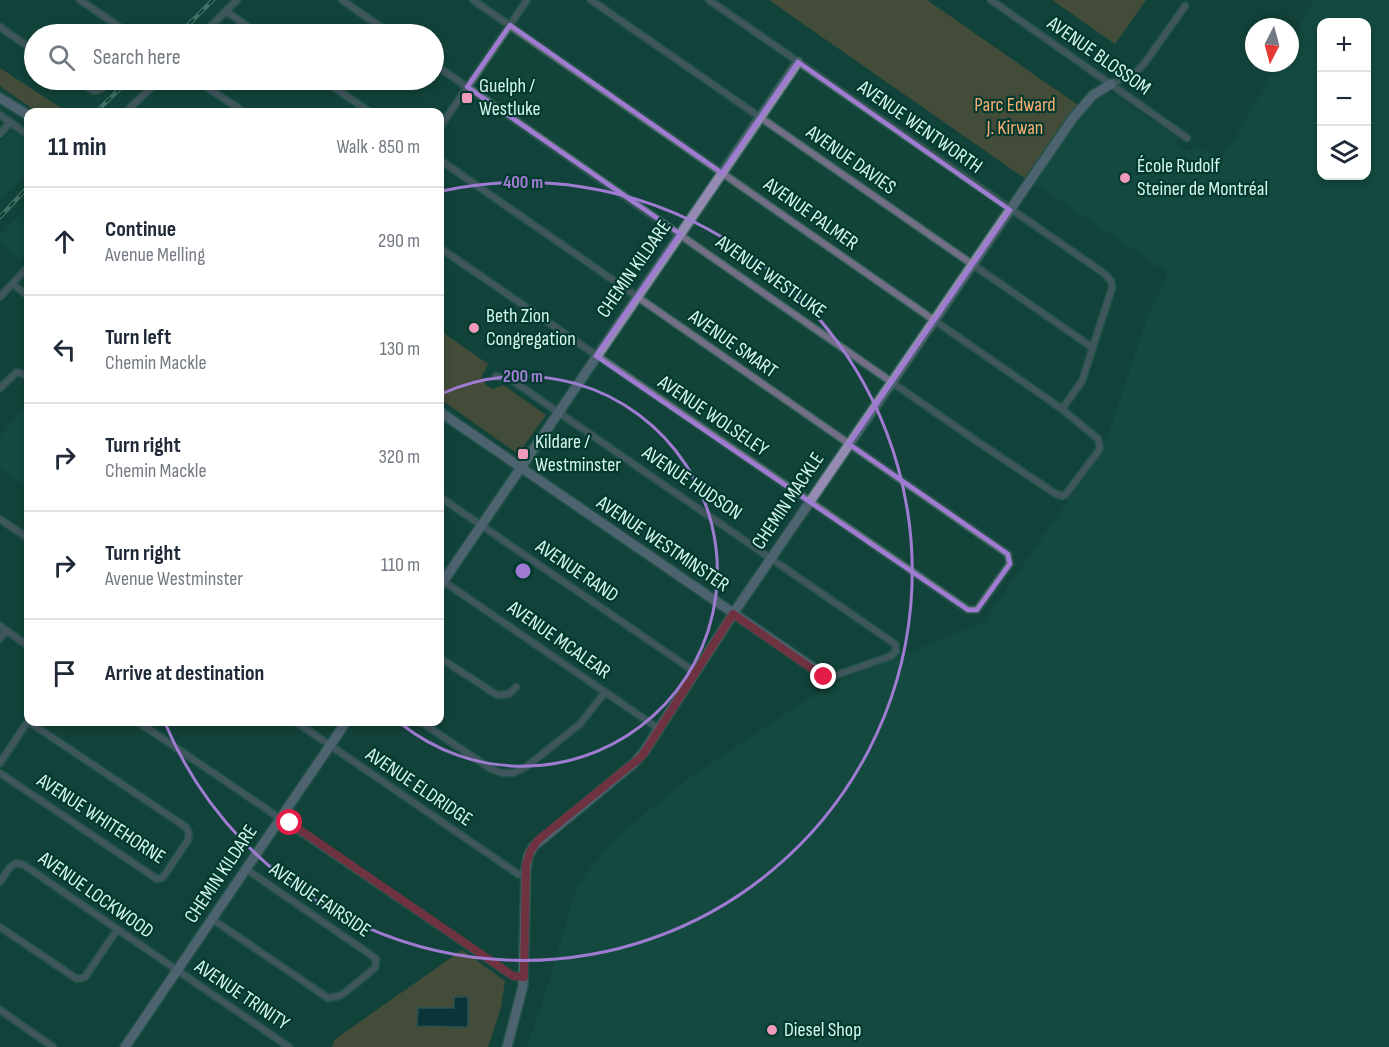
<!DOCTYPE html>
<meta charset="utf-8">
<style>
:root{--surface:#fff;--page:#f6f6f7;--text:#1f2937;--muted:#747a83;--line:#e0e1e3}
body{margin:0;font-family:"Sofia Sans Condensed",sans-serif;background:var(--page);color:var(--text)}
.controls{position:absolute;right:18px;top:18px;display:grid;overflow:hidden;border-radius:12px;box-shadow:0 3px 9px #0003}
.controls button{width:54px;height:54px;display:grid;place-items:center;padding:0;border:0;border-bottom:2px solid var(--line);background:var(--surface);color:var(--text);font:30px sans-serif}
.compass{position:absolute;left:1245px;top:18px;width:54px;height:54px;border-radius:50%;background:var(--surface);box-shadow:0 3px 9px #0003;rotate:186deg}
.stop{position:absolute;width:18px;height:18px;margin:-14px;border:4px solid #e11d48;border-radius:50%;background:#fff}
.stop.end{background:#e11d48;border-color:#fff;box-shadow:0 2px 6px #0008}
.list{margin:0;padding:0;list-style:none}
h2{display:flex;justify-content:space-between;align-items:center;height:78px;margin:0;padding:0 24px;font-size:26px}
h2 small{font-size:20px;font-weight:400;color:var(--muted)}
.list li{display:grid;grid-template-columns:39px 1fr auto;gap:18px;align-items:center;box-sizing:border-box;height:108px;padding:0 24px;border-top:2px solid var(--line)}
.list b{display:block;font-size:22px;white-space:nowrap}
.list p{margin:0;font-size:20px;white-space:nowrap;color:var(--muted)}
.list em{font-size:20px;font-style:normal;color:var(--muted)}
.icon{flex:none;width:33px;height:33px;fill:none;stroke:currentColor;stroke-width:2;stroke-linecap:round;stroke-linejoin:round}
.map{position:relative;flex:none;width:1389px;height:1047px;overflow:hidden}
.search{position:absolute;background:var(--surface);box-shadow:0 3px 9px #0003;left:24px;top:24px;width:420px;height:66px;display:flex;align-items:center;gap:15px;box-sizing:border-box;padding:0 21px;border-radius:33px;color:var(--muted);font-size:22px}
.panel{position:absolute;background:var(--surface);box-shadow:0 3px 9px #0003;left:24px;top:108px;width:420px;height:618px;border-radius:12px}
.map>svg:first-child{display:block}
</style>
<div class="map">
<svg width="1389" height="1047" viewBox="0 0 1389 1047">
<rect width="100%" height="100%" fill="#12443a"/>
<path fill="#155146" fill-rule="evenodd" d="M1314 0H1389V1047H527L545 994 577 886 613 840 696 773 830 685 984 622 1103 450 1147 319 1168 273 1035 184 1088 107 1106 92H1110L1174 136 1177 144 1183 149 1190 150 1196 146 1220 158 1237 135 1278 63H1290V42ZM1322 22H1366V176H1322Z
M15 131 28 140V171L0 201V142L10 132Z
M28 206V253L21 261 0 240V236Z
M28 402V488L0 468V437Z"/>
<path fill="#7e5739" d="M769 0H927L1078 105 1027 180Z
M1052 0H1146L1115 44Z
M0 68 67 112H37L0 86Z
M440 332H442L488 364 481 377 486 385 493 389 503 385 546 415 518 454 440 399Z
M462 950 505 981 501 1007 488 1047H332L334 1040Z"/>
<path fill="#012336" stroke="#41626d" stroke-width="1.5" d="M454 997H468V1027L417 1026 418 1008H454Z"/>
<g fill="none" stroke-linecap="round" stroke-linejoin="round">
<defs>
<path id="street" d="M80 0 130 34
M342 0 391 34
M591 0 1093 348
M709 0 1105 274 1111 281 1112 288 1082 381 1062 409
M991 0 1187 138
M226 11 258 34
M0 27 34 51
M203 34 237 0
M434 64 975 440 1056 494 1062 496 1066 494 1097 453 1100 448 1098 439 1062 409 473 0
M76 80 94 91 101 89 111 80
M196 80 244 112
M323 80 370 112
M1111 84 1136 72 1144 64 1185 6
M129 112 130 108 159 80
M0 115 28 135
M440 127 527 0
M0 134 10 122
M440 160 1008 554 1010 564 977 610H968L440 248
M13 284 28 296
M0 297 28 267
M496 376 510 379 895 644 896 651 891 656 828 678
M0 388 17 372 28 376
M440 497 695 672
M0 519 28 538
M440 579 659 729
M0 626 28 646
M0 639 6 630
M440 658 497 695 509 694 516 687
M138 722 513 976 524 977
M296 722 518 874 526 876
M421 722 491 769 502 773H513L526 767 580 724 605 692
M0 763 28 721
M0 773 157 879 162 878 166 873 188 840 189 833 186 827 29 722
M0 882 10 867 16 863 24 865 289 1047
M212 919 328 998 339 996 343 994 375 968 376 959 371 955 246 869
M0 927 77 979 85 977 117 930
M0 1010 53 1047"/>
<path id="secondary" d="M0 98 28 115
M440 412 828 678
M440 586 798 62
M125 1047 346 722
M507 1047 523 986 526 869 528 856 534 846 633 764 644 752 737 608 1073 118 1093 95 1111 84"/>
</defs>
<use href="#street" stroke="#35645a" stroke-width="9"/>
<use href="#secondary" stroke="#35645a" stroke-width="12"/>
<use href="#street" stroke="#756e87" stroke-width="6"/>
<use href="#secondary" stroke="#958ab2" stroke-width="9"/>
<defs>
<path id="rail" d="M179 34 213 0
M96 112 129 80
M0 217 28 187"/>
</defs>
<use href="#rail" stroke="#7ca59b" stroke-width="4.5"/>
<use href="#rail" stroke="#033a30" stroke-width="2" stroke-dasharray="7" stroke-linecap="butt"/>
</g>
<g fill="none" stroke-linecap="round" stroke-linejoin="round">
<path stroke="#e11d48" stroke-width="8" d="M290 823 513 976 524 977 526 865 530 852 538 840 642 756 733 614 824 677"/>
</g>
<path d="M0 0H1389V1047H0ZM510 25 722 173 798 62 1010 210 849 444 1008 554 1010 564 977 610H968L596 356 680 234 467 87Z" fill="#12443a" fill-opacity=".55" fill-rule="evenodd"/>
<path fill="none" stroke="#9f7cd1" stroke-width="4.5" stroke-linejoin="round" d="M510 25 722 173 798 62 1010 210 849 444 1008 554 1010 564 977 610H968L596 356 680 234 467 87Z"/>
<g fill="none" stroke="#9f7cd1" stroke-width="3">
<path d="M441 394A195 195 0 1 1 400 723"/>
<path d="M442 191A389 389 0 1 1 165 723"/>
</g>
<g fill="#ef9ab8" stroke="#033a30" stroke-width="2">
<rect x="461" y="92" width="12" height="12" rx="3"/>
<circle cx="1125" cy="178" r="6"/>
<circle cx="474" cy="328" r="6"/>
<rect x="517" y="448" width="12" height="12" rx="3"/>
<circle cx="772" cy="1030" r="6"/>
</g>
<g text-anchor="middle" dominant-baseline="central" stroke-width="4.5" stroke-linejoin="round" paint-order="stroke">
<g font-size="20" fill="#d5f5ec" stroke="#033a30">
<text transform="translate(1099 56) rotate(35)">AVENUE BLOSSOM</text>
<text transform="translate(920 127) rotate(35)">AVENUE WENTWORTH</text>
<text transform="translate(851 160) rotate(35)">AVENUE DAVIES</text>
<text transform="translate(811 214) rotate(35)">AVENUE PALMER</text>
<text transform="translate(634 269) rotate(-55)">CHEMIN KILDARE</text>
<text transform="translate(771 277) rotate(35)">AVENUE WESTLUKE</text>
<text transform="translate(733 344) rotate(35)">AVENUE SMART</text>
<text transform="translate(713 416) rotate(34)">AVENUE WOLSELEY</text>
<text transform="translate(692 483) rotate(34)">AVENUE HUDSON</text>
<text transform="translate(788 501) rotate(-56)">CHEMIN MACKLE</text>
<text transform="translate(663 544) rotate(34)">AVENUE WESTMINSTER</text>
<text transform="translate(577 571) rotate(34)">AVENUE RAND</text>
<text transform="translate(559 640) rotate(35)">AVENUE MCALEAR</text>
<text transform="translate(419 787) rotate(34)">AVENUE ELDRIDGE</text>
<text transform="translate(101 819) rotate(33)">AVENUE WHITEHORNE</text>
<text transform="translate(221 874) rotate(-56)">CHEMIN KILDARE</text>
<text transform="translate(96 895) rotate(35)">AVENUE LOCKWOOD</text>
<text transform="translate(320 900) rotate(34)">AVENUE FAIRSIDE</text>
<text transform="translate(242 995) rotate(34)">AVENUE TRINITY</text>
</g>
<g font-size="20" fill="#d5f5ec" stroke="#033a30" text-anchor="start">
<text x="479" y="86">Guelph /<tspan x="479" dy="23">Westluke</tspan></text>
<text x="1137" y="166">École Rudolf<tspan x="1137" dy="23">Steiner de Montréal</tspan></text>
<text x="486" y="316">Beth Zion<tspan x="486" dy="23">Congregation</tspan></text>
<text x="535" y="442">Kildare /<tspan x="535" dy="23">Westminster</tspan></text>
<text x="784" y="1030">Diesel Shop</text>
</g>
<g font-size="20" fill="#fbae73" stroke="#033a30">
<text x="1015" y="105">Parc Edward<tspan x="1015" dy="23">J. Kirwan</tspan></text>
</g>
</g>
<circle cx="523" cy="571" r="9" fill="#9f7cd1" stroke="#033a30" stroke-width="3"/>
<g font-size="18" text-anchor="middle" font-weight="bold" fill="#9f7cd1" stroke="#033a30" stroke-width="4.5" stroke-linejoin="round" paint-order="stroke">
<text x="523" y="188">400 m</text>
<text x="523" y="382">200 m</text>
</g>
</svg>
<div class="controls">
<button>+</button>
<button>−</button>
<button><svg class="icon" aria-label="layers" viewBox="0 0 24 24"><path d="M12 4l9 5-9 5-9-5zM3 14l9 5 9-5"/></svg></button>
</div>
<svg class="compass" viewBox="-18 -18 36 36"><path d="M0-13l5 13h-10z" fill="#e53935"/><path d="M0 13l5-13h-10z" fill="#747a83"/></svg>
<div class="stop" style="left:290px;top:823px"></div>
<div class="stop end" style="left:824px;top:677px"></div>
<div class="search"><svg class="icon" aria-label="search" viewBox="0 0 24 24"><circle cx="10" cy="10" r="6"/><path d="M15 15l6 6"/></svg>Search here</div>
<section class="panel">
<h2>11 min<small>Walk · 850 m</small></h2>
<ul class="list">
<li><svg class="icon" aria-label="ahead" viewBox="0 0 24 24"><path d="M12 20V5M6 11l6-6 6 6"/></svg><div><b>Continue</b><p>Avenue Melling</p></div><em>290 m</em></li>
<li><svg class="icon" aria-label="left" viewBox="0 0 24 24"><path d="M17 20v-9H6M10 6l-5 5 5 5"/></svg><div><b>Turn left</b><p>Chemin Mackle</p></div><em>130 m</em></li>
<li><svg class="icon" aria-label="right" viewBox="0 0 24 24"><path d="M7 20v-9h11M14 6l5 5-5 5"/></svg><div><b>Turn right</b><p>Chemin Mackle</p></div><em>320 m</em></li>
<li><svg class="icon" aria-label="right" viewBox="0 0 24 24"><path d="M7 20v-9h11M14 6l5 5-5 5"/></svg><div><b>Turn right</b><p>Avenue Westminster</p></div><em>110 m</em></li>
<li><svg class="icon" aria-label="arrive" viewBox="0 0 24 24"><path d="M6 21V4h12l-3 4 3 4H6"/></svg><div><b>Arrive at destination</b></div></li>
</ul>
</section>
</div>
